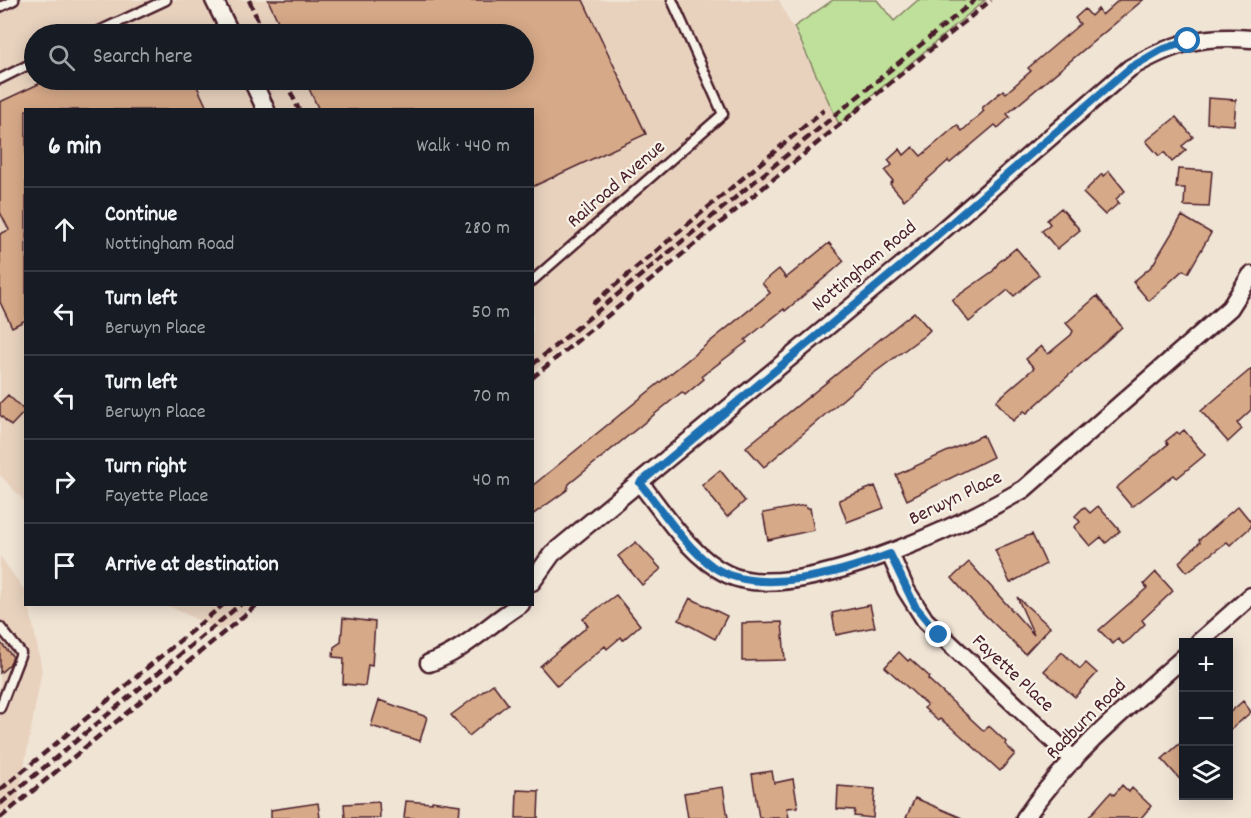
<!DOCTYPE html>
<meta charset="utf-8">
<style>
:root{--surface:#171b24;--page:#242831;--text:#f1f3f6;--muted:#9ea1a6;--line:#363941}
body{margin:0;font-family:Dekko,sans-serif;background:var(--page);color:var(--text)}
.controls{position:absolute;right:18px;bottom:18px;display:grid;overflow:hidden;border-radius:0px;box-shadow:0 3px 15px #0003}
.controls button{width:54px;height:54px;display:grid;place-items:center;padding:0;border:0;border-bottom:2px solid var(--line);background:var(--surface);color:var(--text);font:30px sans-serif}
.stop{position:absolute;width:18px;height:18px;margin:-14px;border:4px solid #1f6fb2;border-radius:50%;background:#fff}
.stop.end{background:#1f6fb2;border-color:#fff;box-shadow:0 2px 6px #0008}
.list{margin:0;padding:0;list-style:none}
h2{display:flex;justify-content:space-between;align-items:center;height:78px;margin:0;padding:0 24px;font-size:26px}
h2 small{font-size:20px;font-weight:400;color:var(--muted)}
.list li{display:grid;grid-template-columns:39px 1fr auto;gap:18px;align-items:center;box-sizing:border-box;height:84px;padding:0 24px;border-top:2px solid var(--line)}
.list b{display:block;font-size:22px;white-space:nowrap}
.list p{margin:0;font-size:20px;white-space:nowrap;color:var(--muted)}
.list em{font-size:20px;font-style:normal;color:var(--muted)}
.icon{flex:none;width:33px;height:33px;fill:none;stroke:currentColor;stroke-width:2;stroke-linecap:round;stroke-linejoin:round}
.map{position:relative;flex:none;width:1251px;height:818px;overflow:hidden}
.search{position:absolute;background:var(--surface);box-shadow:0 3px 15px #0003;left:24px;top:24px;width:510px;height:66px;display:flex;align-items:center;gap:15px;box-sizing:border-box;padding:0 21px;border-radius:33px;color:var(--muted);font-size:22px}
.panel{position:absolute;background:var(--surface);box-shadow:0 3px 15px #0003;left:24px;top:108px;width:510px;height:498px;border-radius:0px}
.map>svg:first-child{display:block}
</style>
<div class="map">
<svg width="1251" height="818" viewBox="0 0 1251 818">
<rect width="100%" height="100%" fill="#f0e4d5"/>
<filter id="ink" filterUnits="userSpaceOnUse"><feTurbulence type="fractalNoise" baseFrequency=".0167" numOctaves="2"/><feDisplacementMap in="SourceGraphic" scale="12" xChannelSelector="R" yChannelSelector="G"/><feConvolveMatrix kernelMatrix="1 2 1 2 8 2 1 2 1" color-interpolation-filters="sRGB"/></filter>
<g filter="url(#ink)">
<path fill="#e8d2be" fill-rule="evenodd" d="M0 0H779L839 124 533 372 532 110H26L25 502 0 475ZM34 34H524V80H34Z
M0 556 25 591 26 604 29 605 42 670 18 800 0 815Z
M167 605H253L220 631Z"/>
<path fill="#bfe09a" stroke="#848062" stroke-width="1.5" d="M833 0H877L894 21 918 0H985L839 124 794 27Z"/>
<path fill="#d6a988" stroke="#4a1f2b" stroke-width="1.5" d="M268 0H583L646 134 532 187V110H319L305 80H524V34H284Z
M1119 0H1143L1007 114 1010 117 998 128 995 125 950 163 948 161 904 200 890 184 893 181 885 171 892 165 888 160 900 149 904 155 913 147 921 156 957 125 962 131 984 111 982 108 1003 90 1006 93 1031 71 1028 68 1080 24 1075 18 1085 9 1091 16 1098 9 1102 15Z
M47 80H194L208 110H26V320L12 327 0 302V234L9 230 0 212V102Z
M1208 98 1236 100 1234 125 1207 123Z
M1176 117 1193 137 1182 146 1186 150 1172 162 1164 152 1159 156 1146 141Z
M1178 169 1212 171 1209 207 1184 206 1185 188H1176Z
M1109 171 1125 191 1116 199 1119 203 1105 215 1083 193 1102 174 1103 176Z
M1061 208 1080 230 1057 249 1042 231 1050 224 1047 220Z
M1182 216 1211 233 1188 273 1183 270 1149 301 1133 282 1152 266Z
M829 243 844 261 835 269 785 311 784 309 745 340 747 342 702 376 704 379 685 395 682 392 569 484 567 490 532 515V486L770 293 762 283 779 269 786 278Z
M1016 248 1039 275 1014 296 1008 290 969 322 952 300 993 271 998 263Z
M1097 296 1122 327 1027 413 1024 411 1013 421 996 401 1034 368 1026 359 1041 346 1048 354 1071 335 1073 331 1066 323Z
M914 312 930 330 925 335 870 376 764 467 746 447Z
M1251 369V410L1237 423 1242 429 1228 442 1201 411Z
M8 395 25 411 11 426 0 415V403Z
M1184 430 1205 455 1177 478 1174 475 1132 507 1116 488 1168 444 1166 441 1177 432 1179 434Z
M983 435 993 457 907 500 896 475Z
M720 470 745 501 727 517 702 485Z
M875 486 884 508 847 522 839 500Z
M805 505 806 508H810L814 530 768 540 763 513Z
M1098 506 1120 531 1106 543 1101 537 1090 546 1074 527 1080 522 1075 516 1084 507 1090 513Z
M1238 506 1251 522V527L1230 545 1227 542 1187 572 1179 562 1200 542 1199 540Z
M1032 534 1046 564 1010 583 995 550Z
M636 542 661 569 642 585 618 556Z
M969 562 1034 635 1017 597 1050 627 1025 654 979 609 952 578Z
M1156 572 1173 591 1142 620 1145 624 1130 639 1123 644 1118 639 1113 644 1099 630 1147 588 1144 584Z
M616 595 640 625 623 640 621 637 607 649 605 646 557 686 540 666 588 626 583 619Z
M690 598 727 616 715 639 679 620Z
M870 605 875 627 836 635 832 613Z
M343 618 375 622 372 666 368 665 365 686 343 684 344 658 333 657 334 647 341 642Z
M782 622 785 660 742 661V623Z
M0 642 13 657 9 665 0 673Z
M899 652 908 661 910 659 930 677 928 679 984 731 989 726 1006 742 1005 744 1015 754 1000 771 957 732 940 719 938 721 924 708 927 705 885 667Z
M1062 652 1080 669 1086 663 1097 673 1075 697 1044 671Z
M493 684 508 704 469 736 451 715Z
M379 700 427 717 420 741 371 726Z
M1243 701 1251 712 1228 732V714Z
M1184 740V784L1162 759Z
M772 771 774 783 793 779 798 807 787 808 789 818H759L752 774Z
M1122 785 1129 792 1132 788 1151 806 1141 818H1088L1111 792 1114 795Z
M838 786 875 789 873 818 854 816 855 810 837 809Z
M723 787 728 818H688L684 793Z
M517 790 539 791 538 818H516Z
M915 798 962 818H906Z
M406 801 432 803V801L460 805 459 818H404Z
M379 802 380 818H345L344 804Z
M318 803 320 818H271V810Z"/>
<g fill="none" stroke-linecap="round" stroke-linejoin="round">
<defs>
<path id="service" d="M0 7 14 0
M93 34 166 0
M0 79 34 62
M532 281 723 114 672 0
M0 627 21 653 0 708"/>
<path id="minor" d="M214 0 231 34
M252 80 266 110
M640 483C665 514 690 556 727 574 792 607 965 524 1024 489L1230 308 1251 275
M890 554 906 590 925 620 1074 760
M532 582 552 554 913 256 1130 68C1173 43 1201 35 1251 39
M1199 642 1251 596
M429 663C465 651 488 624 521 604
M1025 818C1068 756 1128 707 1184 657"/>
</defs>
<use href="#service" stroke="#4a1f2b" stroke-width="13"/>
<use href="#minor" stroke="#4a1f2b" stroke-width="21"/>
<use href="#service" stroke="#f7f3e8" stroke-width="8"/>
<use href="#minor" stroke="#f7f3e8" stroke-width="16"/>
<path stroke="#4a1f2b" stroke-width="4.5" stroke-dasharray="9 4.5" stroke-linecap="butt" d="M249 0 264 34
M285 80 299 110
M593 304 824 110
M532 365 975 0
M532 378 991 0
M0 790 224 604
M0 804 241 604
M0 818 258 604"/>
</g>
</g>
<g fill="none" stroke-linecap="round" stroke-linejoin="round" filter="url(#ink)">
<path stroke="#1f6fb2" stroke-width="8" d="M939 635 915 606 890 554C843 572 757 598 712 566 684 545 662 510 640 483L913 256 1130 68 1161 50 1188 41"/>
</g>
<g text-anchor="middle" dominant-baseline="central" stroke-width="4.5" stroke-linejoin="round" paint-order="stroke">
<g font-size="20" fill="#4a1f2b" stroke="#f7f3e8">
<text transform="translate(617 185) rotate(-41)">Railroad Avenue</text>
<text transform="translate(865 267) rotate(-40)">Nottingham Road</text>
<text transform="translate(956 499) rotate(-26)">Berwyn Place</text>
<text transform="translate(1012 674) rotate(43)">Fayette Place</text>
<text transform="translate(1087 720) rotate(-45)">Radburn Road</text>
</g>
</g>
</svg>
<div class="controls">
<button>+</button>
<button>−</button>
<button><svg class="icon" aria-label="layers" viewBox="0 0 24 24"><path d="M12 4l9 5-9 5-9-5zM3 14l9 5 9-5"/></svg></button>
</div>
<div class="stop" style="left:1188px;top:41px"></div>
<div class="stop end" style="left:939px;top:635px"></div>
<div class="search"><svg class="icon" aria-label="search" viewBox="0 0 24 24"><circle cx="10" cy="10" r="6"/><path d="M15 15l6 6"/></svg>Search here</div>
<section class="panel">
<h2>6 min<small>Walk · 440 m</small></h2>
<ul class="list">
<li><svg class="icon" aria-label="ahead" viewBox="0 0 24 24"><path d="M12 20V5M6 11l6-6 6 6"/></svg><div><b>Continue</b><p>Nottingham Road</p></div><em>280 m</em></li>
<li><svg class="icon" aria-label="left" viewBox="0 0 24 24"><path d="M17 20v-9H6M10 6l-5 5 5 5"/></svg><div><b>Turn left</b><p>Berwyn Place</p></div><em>50 m</em></li>
<li><svg class="icon" aria-label="left" viewBox="0 0 24 24"><path d="M17 20v-9H6M10 6l-5 5 5 5"/></svg><div><b>Turn left</b><p>Berwyn Place</p></div><em>70 m</em></li>
<li><svg class="icon" aria-label="right" viewBox="0 0 24 24"><path d="M7 20v-9h11M14 6l5 5-5 5"/></svg><div><b>Turn right</b><p>Fayette Place</p></div><em>40 m</em></li>
<li><svg class="icon" aria-label="arrive" viewBox="0 0 24 24"><path d="M6 21V4h12l-3 4 3 4H6"/></svg><div><b>Arrive at destination</b></div></li>
</ul>
</section>
</div>
